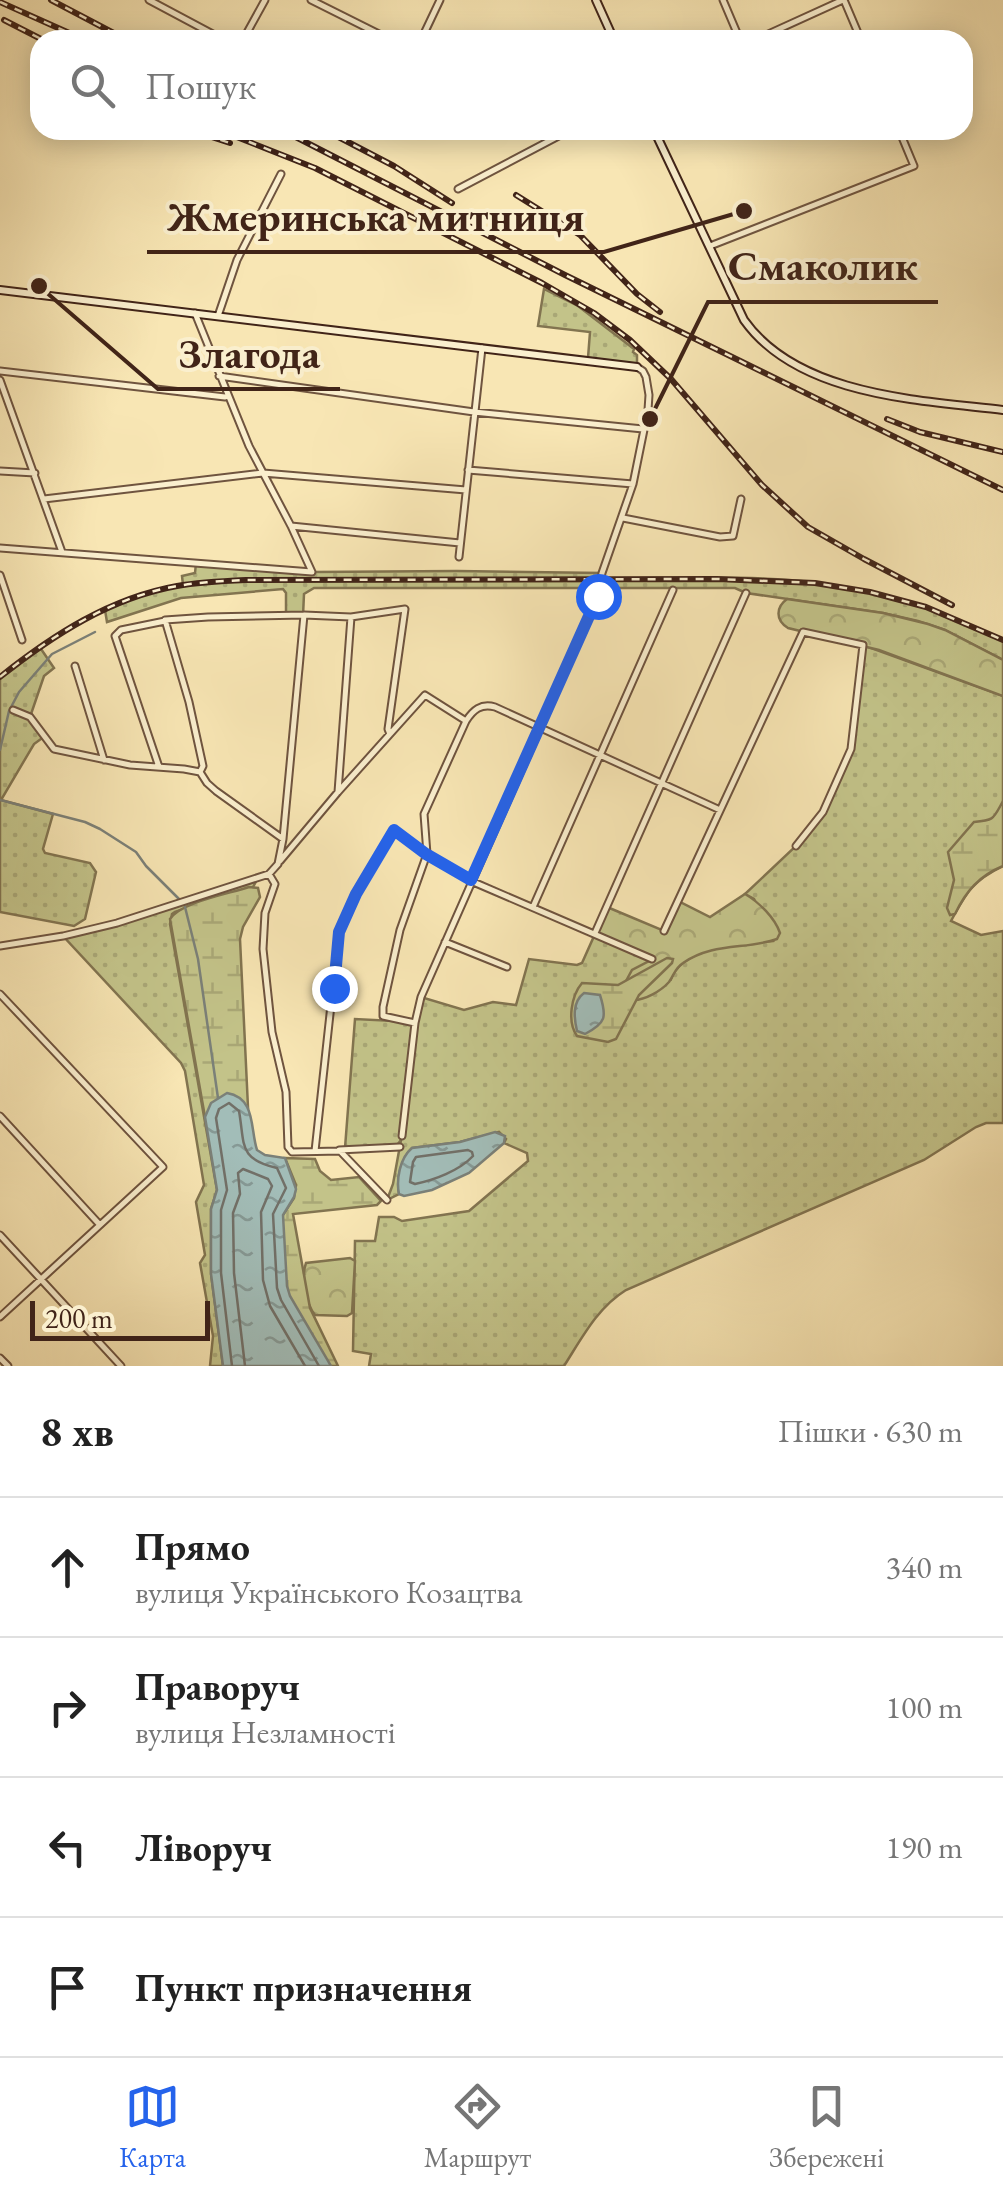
<!DOCTYPE html>
<html lang="uk">
<meta charset="utf-8">
<style>
:root{--surface:#fff;--page:#f6f6f6;--text:#222;--muted:#767676;--line:#e0e0e0;--accent:#2563eb}
body{margin:0;font-family:"EB Garamond",serif;background:var(--page);color:var(--text)}
.scale{position:absolute;left:30px;bottom:25px;width:180px;box-sizing:border-box;padding-left:10px;border:5px solid #412418;border-top:0;font-size:28px;line-height:35px;white-space:nowrap;color:#412418;-webkit-text-stroke:8px #faefce;paint-order:stroke}
.stop{position:absolute;width:30px;height:30px;margin:-22px;border:8px solid #2563eb;border-radius:50%;background:#fff}
.stop.end{background:#2563eb;border-color:#fff;box-shadow:0 2px 10px #0008}
.list{margin:0;padding:0;list-style:none}
h2{display:flex;justify-content:space-between;align-items:center;height:130px;margin:0;padding:0 40px;font-size:42px}
h2 small{font-size:32px;font-weight:400;color:var(--muted)}
.list li{display:grid;grid-template-columns:65px 1fr auto;gap:30px;align-items:center;box-sizing:border-box;height:140px;padding:0 40px;border-top:2px solid var(--line)}
.list b{display:block;font-size:38px;white-space:nowrap}
.list p{margin:0;font-size:32px;white-space:nowrap;color:var(--muted)}
.list em{font-size:32px;font-style:normal;color:var(--muted)}
.icon{flex:none;width:55px;height:55px;fill:none;stroke:currentColor;stroke-width:2;stroke-linecap:round;stroke-linejoin:round}
.map{position:relative;flex:none;width:1003px;height:1366px;overflow:hidden}
.search{position:absolute;background:var(--surface);box-shadow:0 5px 25px #0003;left:30px;right:30px;top:30px;height:110px;display:flex;align-items:center;gap:25px;box-sizing:border-box;padding:0 35px;border-radius:30px;color:var(--muted);font-size:38px}
.sheet{height:690px;background:var(--surface)}
nav{display:flex;justify-content:space-around;align-items:center;box-sizing:border-box;height:140px;border-top:2px solid var(--line);background:var(--surface);font-size:28px;color:var(--muted)}
nav a{display:grid;justify-items:center;gap:5px}
nav .on{color:var(--accent)}
.map>svg:first-child{display:block}
</style>
<div class="map">
<svg width="1003" height="1366" viewBox="0 0 1003 1366">
<defs>
<pattern id="grass-dots" width="8" height="8" patternUnits="userSpaceOnUse" patternTransform="scale(2.5)"><rect width="8" height="8" fill="#c3c389"/><path d="M2 2h.1M6 6h.1" fill="none" stroke="#a9a776" stroke-width="1.8" stroke-linecap="round"/></pattern>
<pattern id="forest-crowns" width="20" height="18" patternUnits="userSpaceOnUse" patternTransform="scale(2.5)"><rect width="20" height="18" fill="#c3c389"/><path d="M2 6a3 3 0 1 1 6 0M12 15a3 3 0 1 1 6 0" fill="none" stroke="#a9a776"/></pattern>
<pattern id="wetland-marsh" width="20" height="14" patternUnits="userSpaceOnUse" patternTransform="scale(2.5)"><rect width="20" height="14" fill="#c3c389"/><path d="M1 5h8M5 5V1M11 12h8M15 12V8" fill="none" stroke="#a9a776"/></pattern>
<pattern id="water-ripples" width="26" height="14" patternUnits="userSpaceOnUse" patternTransform="scale(2.5)"><rect width="26" height="14" fill="#a2bdb8"/><path d="M2 4q2-2 4 0t4 0M15 11q2-2 4 0t4 0" fill="none" stroke="#869995"/></pattern>
</defs>
<rect width="100%" height="100%" fill="#f8e6b4"/>
<filter id="stains"><feTurbulence type="fractalNoise" baseFrequency=".002" numOctaves="4"/><feColorMatrix values="0 0 0 0 .2 0 0 0 0 .09 0 0 0 0 .02 0 0 0 .5 -.17"/></filter>
<radialGradient id="worn" r=".72"><stop offset=".6" stop-color="#630" stop-opacity="0"/><stop offset="1" stop-color="#630" stop-opacity=".3"/></radialGradient>
<path fill="url(#grass-dots)" stroke="#827450" stroke-width="2.5" d="M544 289 578 306 634 349 633 352 637 355V364L588 358 590 332 538 326Z
M196 563 312 572 457 571 602 573 601 579C671 579 750 574 819 583 883 592 945 611 1003 640V660L945 630 918 621 883 613 746 593 735 588H314L304 594 303 616H286V593L283 589 181 598 107 622 105 610 145 594 183 585 182 576 195 573Z
M863 645 1003 696V866C973 880 966 893 951 921L981 935 1003 931V1123H986L976 1127 924 1160 626 1290C597 1308 582 1338 564 1366H369L371 1354 353 1351 355 1241H375L379 1217H394L402 1221 469 1211 528 1161 527 1153 504 1143 506 1139 499 1132 460 1142 412 1148C401 1159 396 1178 399 1194L387 1200 393 1184 401 1140 397 1145 345 1148 355 1019 414 1022 421 997 464 1010 493 1002 516 1005 529 959 577 965 582 963 595 934 652 959 671 979C684 945 742 945 773 941L754 899 745 894 796 846 817 822 851 749Z
M39 646 54 668 44 676 30 717 45 736 34 744 1 800 53 814 43 849 45 853 90 863 96 872 85 919 74 926 0 912V677Z
M258 878 253 887 175 912 172 914 170 924 217 1190 211 1209V1274L223 1366H210L213 1336 200 1263 205 1255 196 1202 204 1185 185 1071 181 1063 63 936 117 923Z"/>
<path fill="url(#forest-crowns)" stroke="#827450" stroke-width="2.5" d="M787 599 883 613 928 624 945 630 1003 660V696L879 650 788 628C775 620 776 607 787 599Z
M745 894C759 902 775 918 780 933L777 939C745 950 714 942 683 963 675 968 674 975 669 982 661 991 645 1000 634 1000L626 981 632 970 651 960 595 934 607 907 664 931 678 901 710 917Z
M350 1258 355 1261 352 1313 347 1316 315 1315C306 1304 301 1277 306 1263Z"/>
<path fill="url(#wetland-marsh)" stroke="#827450" stroke-width="2.5" d="M1003 801V866C979 876 966 891 955 914L950 915 947 908 954 880 948 852 974 822C995 820 993 819 1003 801Z
M249 887 258 888 260 897 243 927 240 939 248 1107 233 1099 216 1104 205 1117 170 919C181 902 228 894 249 887Z
M667 958 673 959 672 963 639 995 616 1039 608 1042 577 1036C567 1022 571 996 582 983L618 985Z
M285 1158 315 1159 320 1171 331 1180 359 1177 381 1201 377 1205 293 1214 310 1308 338 1366H325L286 1297 279 1221 294 1198 296 1185Z"/>
<path fill="url(#water-ripples)" stroke="#7b8078" stroke-width="2.5" d="M584 993 600 995C607 1017 606 1023 585 1034L577 1031C574 1018 572 1002 584 993Z
M227 1093C256 1098 250 1128 257 1150L265 1155 285 1158 296 1189 294 1197 283 1215 287 1286 290 1296 331 1366H223L211 1274V1209L217 1190 205 1117 211 1103Z
M495 1132 505 1136 504 1143 469 1173 432 1190 404 1196 399 1194C396 1179 400 1158 412 1148L460 1142Z"/>
<g fill="none" stroke-linecap="round" stroke-linejoin="round">
<path stroke="#727068" stroke-width="2.5" d="M468 1150 472 1152 473 1156C459 1171 434 1180 415 1184L410 1182 413 1162 416 1157Z
M232 1366 221 1273V1210L227 1190 216 1118 219 1109 229 1103 239 1111C245 1145 238 1159 277 1168L286 1188 273 1214 277 1288 281 1300 319 1366
M245 1366 234 1273 233 1213 240 1194 238 1173 243 1169 268 1179 272 1186 261 1212 263 1280 270 1306 305 1366"/>
<path stroke="#7b8078" stroke-width="2.5" d="M0 750 9 711 19 692 52 654 95 632
M0 800 85 822 100 829 136 852 146 866 179 899
M185 907 198 959 218 1098"/>
<defs>
<path id="street" d="M149 0 224 40
M311 0 391 40
M723 0 740 40
M844 0 861 40
M243 40 265 0
M421 40 440 0
M755 40 843 0
M458 189 570 130
M710 246 914 166 899 130
M218 316 237 260 281 174
M0 371 225 397
M219 376 474 412 643 429
M0 380 62 552
M468 470 633 484
M0 471 35 473
M44 499 263 473 466 490
M623 518 720 537 733 536 741 499
M291 526 460 543
M0 548 312 572 291 526 249 446 195 313
M459 557 482 348
M0 575 22 640
M351 617 405 609 388 729 390 734
M75 666 104 760
M13 710 30 717 54 749 130 765 184 769 200 772 207 783 216 791 283 839 278 864 269 874
M159 767 115 636 121 630 165 621
M200 772 203 766 189 702 165 620 208 617 304 615
M283 839 304 615 351 617 338 792
M280 861 338 792 425 695 466 721
M533 907 673 590
M664 931 803 632 863 645 851 749 823 812 796 846
M595 933 746 593
M445 942 507 967
M0 946 63 936 117 923 269 874 275 884 265 913 263 949 272 1032 286 1092 288 1147 292 1152 340 1151 387 1200
M0 994 163 1167 0 1317
M415 1023 383 1016V1007L400 930 427 854 424 814 466 721C473 710 481 703 495 707L720 810
M0 1116 100 1225
M402 1136 415 1023 421 997 596 601 602 573 633 484 648 410 649 395 646 377 643 371 637 367
M339 1150 400 1147
M315 1151 339 932 356 895 394 830 427 854 471 881 652 959
M0 1235 121 1366
M0 1358 8 1366"/>
<path id="secondary" d="M596 0 614 40
M654 130 744 320C798 396 919 400 1003 410
M0 290 637 367"/>
</defs>
<use href="#street" stroke="#6f543f" stroke-width="9"/>
<use href="#secondary" stroke="#412418" stroke-width="10"/>
<use href="#street" stroke="#faefce" stroke-width="5"/>
<use href="#secondary" stroke="#faefce" stroke-width="6"/>
<defs>
<path id="rail" d="M51 0 127 40
M0 2 85 40
M4 20 43 40
M190 130 230 143
M219 130 315 168 542 283 594 313 630 340 671 379 762 485 808 527 864 559 952 605
M282 130 565 275 1003 490
M325 130 394 166 452 203
M516 195 580 235 637 294 660 312
M887 419 920 432 1003 452
M0 677C53 635 110 598 177 586 200 582 224 581 247 580L717 579 815 583 870 592 926 607 1003 640"/>
</defs>
<use href="#rail" stroke="#412418" stroke-width="6"/>
<use href="#rail" stroke="#faefce" stroke-width="2.5" stroke-dasharray="8" stroke-linecap="butt"/>
</g>
<g fill="none" stroke-linecap="round" stroke-linejoin="round">
<path stroke="#2563eb" stroke-width="12" d="M334 988 339 932 356 894 394 830 426 854 471 880 598 596"/>
</g>
<path fill="none" stroke="#412418" stroke-width="4" d="M744 211L604 252H147M650 419L708 302H938M39 286L158 389H340"/>
<g fill="#412418" stroke="#faefce" stroke-width="4">
<circle cx="744" cy="211" r="10"/>
<circle cx="650" cy="419" r="10"/>
<circle cx="39" cy="286" r="10"/>
</g>
<g font-size="42" text-anchor="middle" font-weight="bold" fill="#412418" stroke="#faefce" stroke-width="8" stroke-linejoin="round" paint-order="stroke">
<text x="376" y="231">Жмеринська митниця</text>
<text x="823" y="280">Смаколик</text>
<text x="249" y="368">Злагода</text>
</g>
<rect width="100%" height="100%" filter="url(#stains)"/>
<rect width="100%" height="100%" fill="url(#worn)"/>
</svg>
<div class="scale">200 m</div>
<div class="stop" style="left:598px;top:596px"></div>
<div class="stop end" style="left:334px;top:988px"></div>
<div class="search"><svg class="icon" aria-label="search" viewBox="0 0 24 24"><circle cx="10" cy="10" r="6"/><path d="M15 15l6 6"/></svg>Пошук</div>
</div>
<section class="sheet">
<h2>8 хв<small>Пішки · 630 m</small></h2>
<ul class="list">
<li><svg class="icon" aria-label="ahead" viewBox="0 0 24 24"><path d="M12 20V5M6 11l6-6 6 6"/></svg><div><b>Прямо</b><p>вулиця Українського Козацтва</p></div><em>340 m</em></li>
<li><svg class="icon" aria-label="right" viewBox="0 0 24 24"><path d="M7 20v-9h11M14 6l5 5-5 5"/></svg><div><b>Праворуч</b><p>вулиця Незламності</p></div><em>100 m</em></li>
<li><svg class="icon" aria-label="left" viewBox="0 0 24 24"><path d="M17 20v-9H6M10 6l-5 5 5 5"/></svg><div><b>Ліворуч</b></div><em>190 m</em></li>
<li><svg class="icon" aria-label="arrive" viewBox="0 0 24 24"><path d="M6 21V4h12l-3 4 3 4H6"/></svg><div><b>Пункт призначення</b></div></li>
</ul>
</section>
<nav>
<a class="on"><svg class="icon" aria-label="map" viewBox="0 0 24 24"><path d="M3 6l6-2 6 2 6-2v14l-6 2-6-2-6 2zM9 4v14M15 6v14"/></svg>Карта</a>
<a><svg class="icon" aria-label="directions" viewBox="0 0 24 24"><path d="M12 3l9 9-9 9-9-9zM9 14v-3h6M13 9l2 2-2 2"/></svg>Маршрут</a>
<a><svg class="icon" aria-label="saved" viewBox="0 0 24 24"><path d="M7 4h10v16l-5-4-5 4z"/></svg>Збережені</a>
</nav>
